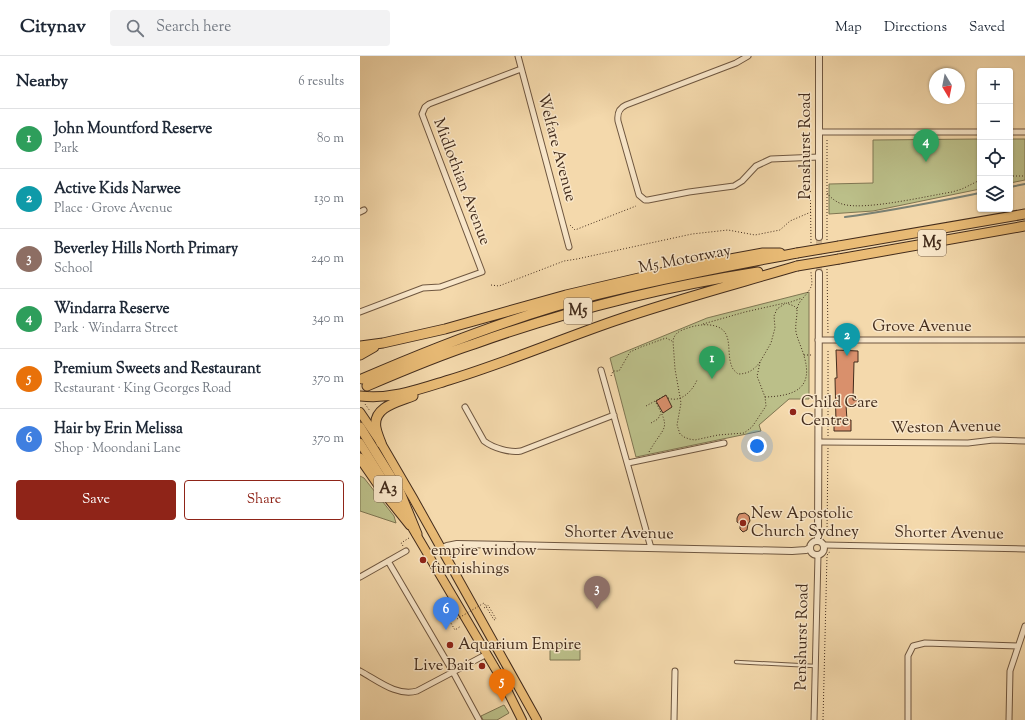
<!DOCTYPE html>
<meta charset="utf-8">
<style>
:root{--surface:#fff;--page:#f2f2f3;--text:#1f2937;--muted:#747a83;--line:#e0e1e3;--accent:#8f2418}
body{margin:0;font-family:"Sorts Mill Goudy",serif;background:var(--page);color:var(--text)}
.controls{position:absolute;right:12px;top:12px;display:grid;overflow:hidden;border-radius:4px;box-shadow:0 1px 3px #0004}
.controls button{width:36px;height:36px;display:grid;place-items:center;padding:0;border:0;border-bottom:1px solid var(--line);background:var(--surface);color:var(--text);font:20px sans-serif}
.compass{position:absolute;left:569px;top:12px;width:36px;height:36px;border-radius:50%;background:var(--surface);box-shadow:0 1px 3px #0004;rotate:170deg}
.you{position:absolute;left:397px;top:390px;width:14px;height:14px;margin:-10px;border:3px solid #fff;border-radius:50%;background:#1a73e8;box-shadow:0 0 0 6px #1a73e833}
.badge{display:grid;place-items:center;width:26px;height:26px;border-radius:50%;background:var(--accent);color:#fff;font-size:13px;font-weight:700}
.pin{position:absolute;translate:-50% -33px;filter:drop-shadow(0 1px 2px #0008)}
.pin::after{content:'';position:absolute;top:21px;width:14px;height:12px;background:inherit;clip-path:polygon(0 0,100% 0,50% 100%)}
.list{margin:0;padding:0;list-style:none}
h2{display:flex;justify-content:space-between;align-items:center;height:52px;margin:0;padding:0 16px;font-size:17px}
h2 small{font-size:13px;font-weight:400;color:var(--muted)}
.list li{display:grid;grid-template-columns:26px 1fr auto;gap:12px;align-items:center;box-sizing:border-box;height:60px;padding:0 16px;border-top:1px solid var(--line)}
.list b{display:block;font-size:15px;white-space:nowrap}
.list p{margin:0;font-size:13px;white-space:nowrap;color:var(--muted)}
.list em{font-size:13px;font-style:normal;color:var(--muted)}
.actions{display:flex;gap:8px;padding:12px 16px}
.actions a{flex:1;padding:9px 0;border:1px solid var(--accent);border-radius:4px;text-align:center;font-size:14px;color:var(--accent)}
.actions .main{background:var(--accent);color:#fff}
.icon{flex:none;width:22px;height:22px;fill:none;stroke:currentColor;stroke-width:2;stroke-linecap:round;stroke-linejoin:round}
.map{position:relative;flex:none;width:665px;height:664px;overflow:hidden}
header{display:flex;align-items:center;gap:24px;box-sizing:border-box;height:56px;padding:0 20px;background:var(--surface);border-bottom:1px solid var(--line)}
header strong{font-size:19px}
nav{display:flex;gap:22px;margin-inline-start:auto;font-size:14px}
.search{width:280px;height:36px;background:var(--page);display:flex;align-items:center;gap:10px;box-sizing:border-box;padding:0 14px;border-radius:4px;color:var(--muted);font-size:15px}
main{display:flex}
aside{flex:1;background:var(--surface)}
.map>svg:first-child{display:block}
</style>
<header>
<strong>Citynav</strong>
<div class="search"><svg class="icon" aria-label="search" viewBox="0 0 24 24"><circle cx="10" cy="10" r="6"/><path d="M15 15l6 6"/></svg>Search here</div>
<nav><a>Map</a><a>Directions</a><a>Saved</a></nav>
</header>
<main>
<aside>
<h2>Nearby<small>6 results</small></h2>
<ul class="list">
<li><span class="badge" style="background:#2e9e5b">1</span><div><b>John Mountford Reserve</b><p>Park</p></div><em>80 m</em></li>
<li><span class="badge" style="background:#0f9aa8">2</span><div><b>Active Kids Narwee</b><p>Place · Grove Avenue</p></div><em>130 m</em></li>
<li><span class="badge" style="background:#8d6e63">3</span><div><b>Beverley Hills North Primary</b><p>School</p></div><em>240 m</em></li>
<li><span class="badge" style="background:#2e9e5b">4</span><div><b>Windarra Reserve</b><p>Park · Windarra Street</p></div><em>340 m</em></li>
<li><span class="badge" style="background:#e8710a">5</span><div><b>Premium Sweets and Restaurant</b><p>Restaurant · King Georges Road</p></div><em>370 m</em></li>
<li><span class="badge" style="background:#3f7fe0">6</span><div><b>Hair by Erin Melissa</b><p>Shop · Moondani Lane</p></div><em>370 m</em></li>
</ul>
<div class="actions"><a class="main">Save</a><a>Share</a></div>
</aside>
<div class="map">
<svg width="665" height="664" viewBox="0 0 665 664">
<rect width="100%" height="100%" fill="#f4d9ac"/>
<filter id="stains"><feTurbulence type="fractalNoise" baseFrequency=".005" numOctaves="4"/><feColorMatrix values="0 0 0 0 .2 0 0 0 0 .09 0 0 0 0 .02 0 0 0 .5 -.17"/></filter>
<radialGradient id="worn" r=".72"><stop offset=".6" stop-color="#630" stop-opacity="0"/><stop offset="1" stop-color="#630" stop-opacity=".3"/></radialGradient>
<path fill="#bbbf89" stroke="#7f7652" d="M620 83V133L513 155 469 158V128L513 127V84Z
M650 83H665V124L650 127Z
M449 236V343H429L399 369 401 375 276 401 250 302 347 262Z
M0 420 4 422 34 460 36 467 0 455Z
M190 587H220V604H190Z
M144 649 149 657 137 664H123L121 660Z"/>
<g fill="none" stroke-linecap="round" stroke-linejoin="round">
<path stroke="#798175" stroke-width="2" d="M650 131 665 128
M485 161C531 155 575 146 620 137"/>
</g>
<path fill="#d9906c" stroke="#432c1c" d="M476 294 498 295V306H494L493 344H502V349H486L487 364H491V375H474V367H476L475 322H477Z
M306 339 312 351 303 357 296 345Z
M385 457 389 460 390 465 388 468 387 474 383 476 380 473V468L377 466V462L379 458Z"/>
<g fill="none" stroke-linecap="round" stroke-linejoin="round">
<path stroke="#d1b68f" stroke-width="6" stroke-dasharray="6 3" stroke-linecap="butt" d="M459 217V181"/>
<defs>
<path id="service" d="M376 606 455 610"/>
<path id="minor" d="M158 0 209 191
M388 0 376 7 266 49C259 52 257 57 258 65L279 139 285 144H288L329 136 374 130 382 125 396 110 411 103 459 101
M459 76H620
M650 76H665
M0 156 4 154
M0 256 63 232 80 231 122 216 62 58 65 51 69 48 161 13
M458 284H665
M241 314 291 492
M105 351 124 385C133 392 150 397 161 395L254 359
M459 386 608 387 633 384 665 385
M268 407 364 387
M464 489 665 493
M28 505 93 616 119 664
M0 521 46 495
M0 615C17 624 37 641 57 635L127 598
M314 664 315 615
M454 664 458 499
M548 664V600L553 590 565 587 658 590
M649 664 650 615 665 570"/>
<path id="tertiary" d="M459 0V181
M458 484 459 217
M450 492a7 7 0 1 1 14 0a7 7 0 1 1-14 0Z
M69 498 87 490 97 488 432 495 446 494 450 492"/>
<path id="trunk" d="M0 356 21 387 53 442 177 664
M0 387 40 451
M53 473 142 624 162 664"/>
<path id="motorway" d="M479 190 665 158
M479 203 665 170
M0 290 23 287 85 273 206 239 326 211 403 197H420
M0 299 14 291
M2 323C78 290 155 260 236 239 302 222 370 210 437 197
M7 330C42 315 77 300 114 288 206 255 302 231 398 216
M0 340C31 344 60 333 89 324 145 307 199 284 254 265 315 244 376 228 437 210
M0 371 39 434 57 478
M21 387C19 382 17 377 16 372 12 351 38 346 53 340
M0 402 22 434 50 469"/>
</defs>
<use href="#service" stroke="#6f5740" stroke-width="4.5"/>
<use href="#minor" stroke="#6f5740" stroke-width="7"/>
<use href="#tertiary" stroke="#6f5740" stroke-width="8"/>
<use href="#trunk" stroke="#432c1c" stroke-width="10"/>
<use href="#motorway" stroke="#432c1c" stroke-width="11"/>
<path stroke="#432c1c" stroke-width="1" stroke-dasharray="1 2" stroke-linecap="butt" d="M450 108 451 187
M650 120H665
M467 137C471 142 476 146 482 148 504 155 567 140 592 136L602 133 620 124
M210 169 215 174 276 150
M467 184V83
M467 213 468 278
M131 229 139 230 204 205 217 203 332 178 368 174 395 179 420 174 430 165 451 156
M428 247 442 242
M343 268 385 256 425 247
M444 299H453
M400 306C394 314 388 318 378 318 376 316 373 314 372 311 365 295 376 272 350 269 342 268 333 270 325 273 319 275 314 278 313 285L315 313 321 347 317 369 320 378 324 381 329 383 335 384 358 379 384 377 392 371 406 350 405 341 397 320 398 316 400 306 411 287 415 272 414 260 417 253 426 247 434 250 437 253
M251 320 253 315H259L270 296 281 291 306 282 312 285
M405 341C434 340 454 333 444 300 442 292 438 285 436 276 435 269 437 262 437 255 437 245 447 240 451 231 453 227 451 221 451 216
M308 342C320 347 332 336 337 324
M5 348 10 355
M286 350 306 339
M291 367 298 363 301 357
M468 380V293
M468 392 467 475 468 478H471V481
M289 396C304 369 312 375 295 345
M43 490 41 487 49 482
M87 545 85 546 90 555 85 557 95 574 101 570
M124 552 128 549
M463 664 467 500 468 497 470 496"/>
<use href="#service" stroke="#f8e6c9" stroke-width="2.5"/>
<use href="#minor" stroke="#f8e6c9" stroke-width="5"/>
<use href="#tertiary" stroke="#f8e6c9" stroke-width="6"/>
<use href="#trunk" stroke="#eabc76" stroke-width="8"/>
<use href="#motorway" stroke="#eabc76" stroke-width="9"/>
<defs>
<path id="motorway-bridge" d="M437 197 479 190
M437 210 479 203"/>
</defs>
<use href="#motorway-bridge" stroke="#432c1c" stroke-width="11" stroke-linecap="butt"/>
<path stroke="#432c1c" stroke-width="1" stroke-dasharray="1 2" stroke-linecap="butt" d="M97 563 124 547 134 564 136 563 128 549"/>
<use href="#motorway-bridge" stroke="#eabc76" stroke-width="9"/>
</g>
<g fill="#8f2418" stroke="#f8e6c9" stroke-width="1.5">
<circle cx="433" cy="356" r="4"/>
<circle cx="383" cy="467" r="4"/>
<circle cx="63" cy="504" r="4"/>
<circle cx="90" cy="589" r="4"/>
<circle cx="122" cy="610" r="4"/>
</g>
<g text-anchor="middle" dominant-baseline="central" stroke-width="3" stroke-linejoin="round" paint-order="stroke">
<g fill="#f8e6c9" stroke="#796450" stroke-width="1">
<rect x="558" y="174" width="28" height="26" rx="3"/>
<rect x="204" y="242" width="28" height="26" rx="3"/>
<rect x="14" y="420" width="28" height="26" rx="3"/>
</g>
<g font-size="15" font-weight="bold" fill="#432c1c">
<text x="572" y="187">M5</text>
<text x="218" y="255">M5</text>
<text x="28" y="433">A3</text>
</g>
<g font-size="16" fill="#432c1c" stroke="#f8e6c9">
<text transform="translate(446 90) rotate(-90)">Penshurst Road</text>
<text transform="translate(196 92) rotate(75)">Welfare Avenue</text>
<text transform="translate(101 126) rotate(69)">Midlothian Avenue</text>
<text transform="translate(325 204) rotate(-11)">M5 Motorway</text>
<text x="562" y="271">Grove Avenue</text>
<text transform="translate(586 372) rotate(-1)">Weston Avenue</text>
<text transform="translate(259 478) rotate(1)">Shorter Avenue</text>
<text transform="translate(589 478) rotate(1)">Shorter Avenue</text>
<text transform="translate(443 581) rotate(-89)">Penshurst Road</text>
</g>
<g font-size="16" fill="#432c1c" stroke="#f8e6c9" text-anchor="start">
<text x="441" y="347">Child Care<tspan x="441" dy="18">Centre</tspan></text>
<text x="391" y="458">New Apostolic<tspan x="391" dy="18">Church Sydney</tspan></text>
<text x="71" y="495">empire window<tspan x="71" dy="18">furnishings</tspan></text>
<text x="98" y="589">Aquarium Empire</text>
<text x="114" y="610" text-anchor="end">Live Bait</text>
</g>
</g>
<rect width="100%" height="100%" filter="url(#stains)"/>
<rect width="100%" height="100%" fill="url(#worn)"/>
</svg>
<div class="controls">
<button>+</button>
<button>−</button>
<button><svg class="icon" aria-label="locate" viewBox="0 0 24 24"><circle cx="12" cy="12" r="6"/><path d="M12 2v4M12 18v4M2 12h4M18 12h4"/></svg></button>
<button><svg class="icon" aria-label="layers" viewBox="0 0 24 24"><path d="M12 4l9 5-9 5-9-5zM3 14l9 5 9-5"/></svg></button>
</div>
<svg class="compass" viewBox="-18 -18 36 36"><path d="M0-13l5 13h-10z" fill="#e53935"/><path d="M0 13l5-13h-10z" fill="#747a83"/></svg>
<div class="you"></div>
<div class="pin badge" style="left:352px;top:323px;background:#2e9e5b">1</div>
<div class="pin badge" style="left:487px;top:300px;background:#0f9aa8">2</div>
<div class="pin badge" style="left:237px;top:553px;background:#8d6e63">3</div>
<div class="pin badge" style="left:566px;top:106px;background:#2e9e5b">4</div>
<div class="pin badge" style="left:142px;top:646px;background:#e8710a">5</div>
<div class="pin badge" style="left:86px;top:574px;background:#3f7fe0">6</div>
</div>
</main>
